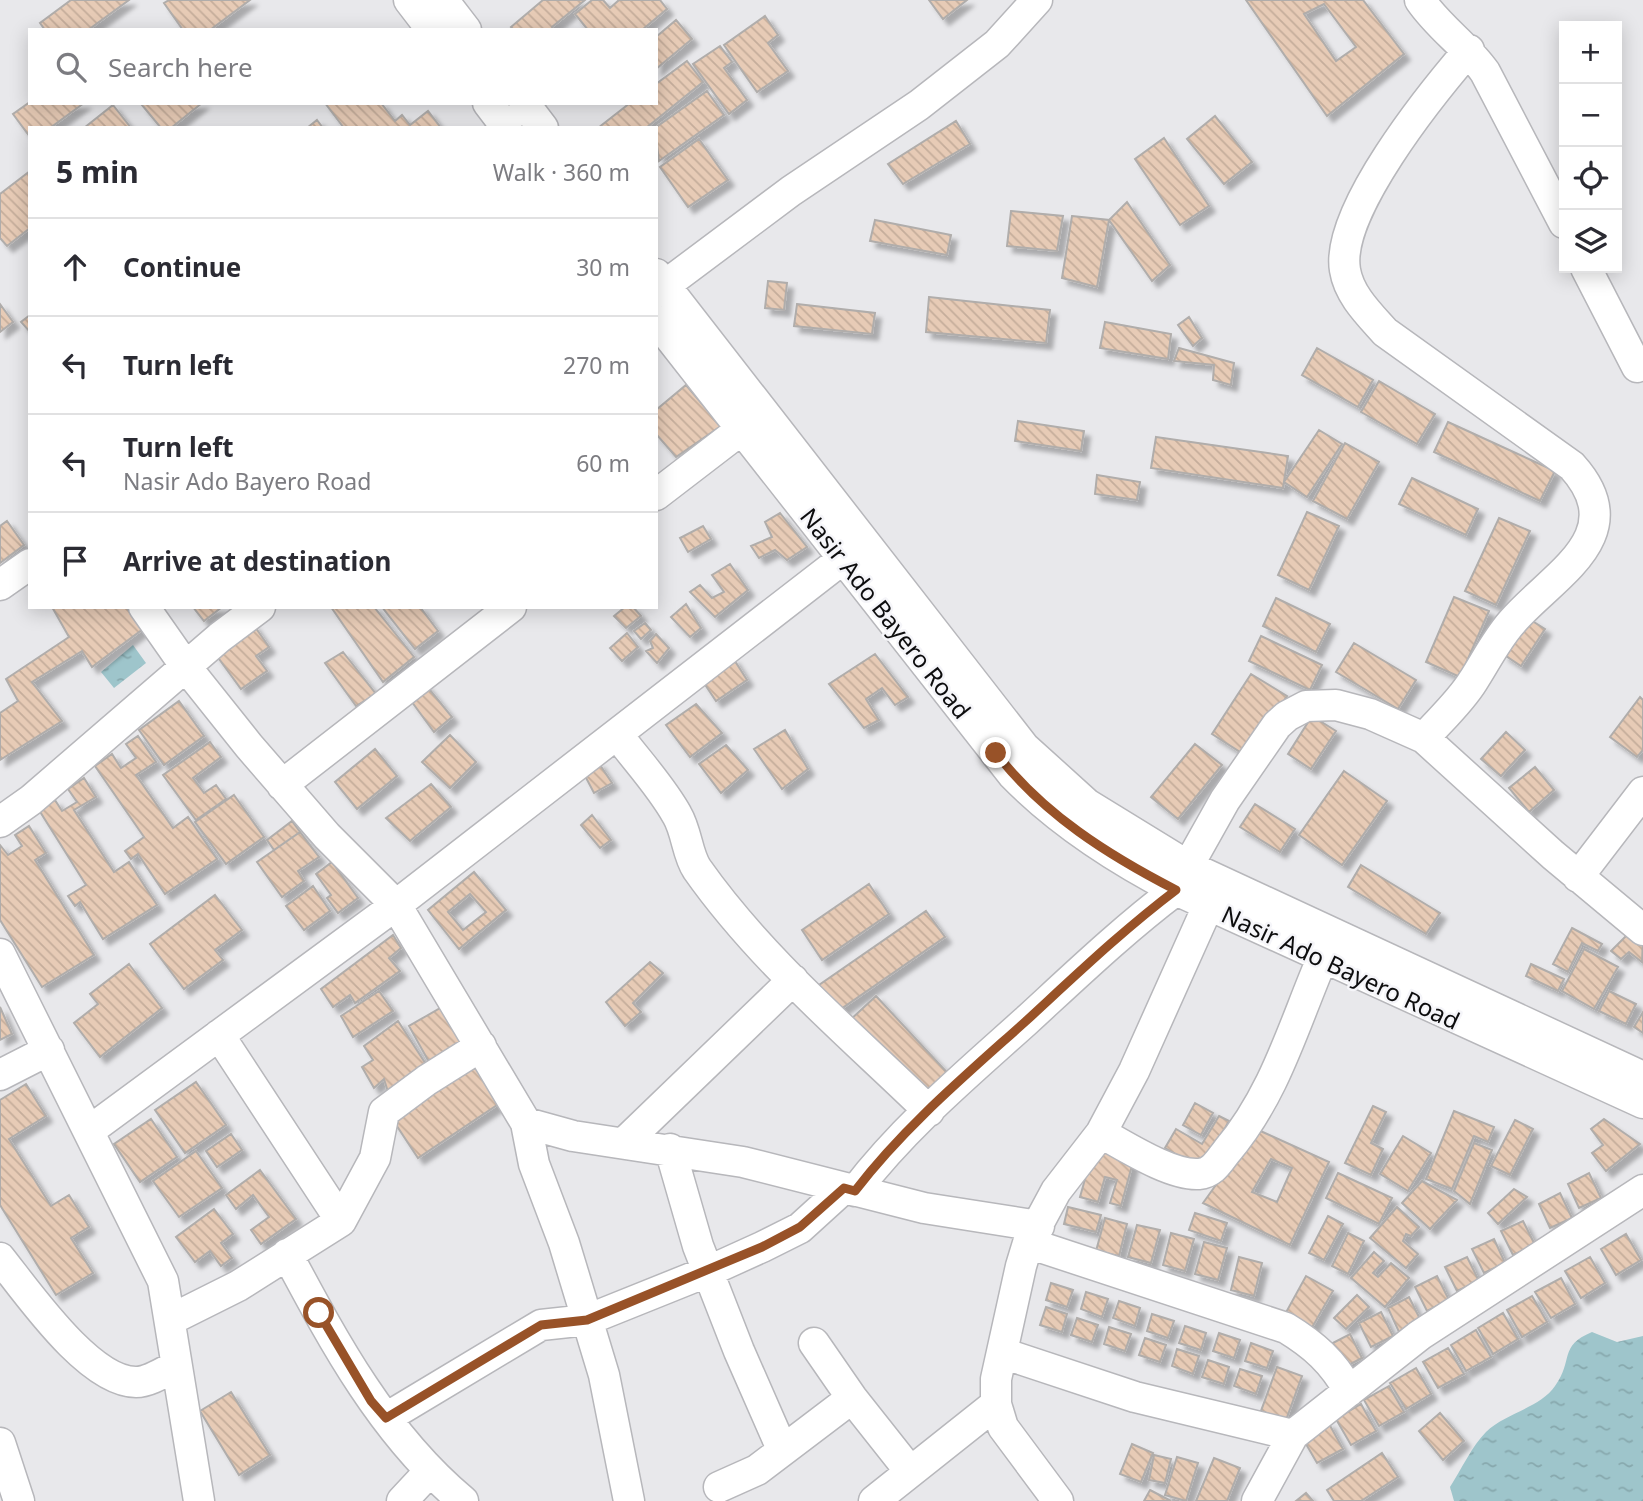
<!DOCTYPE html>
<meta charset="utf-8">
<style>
:root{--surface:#fff;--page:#f7f7f7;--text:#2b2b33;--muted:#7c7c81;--line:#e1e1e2}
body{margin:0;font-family:"Noto Sans",sans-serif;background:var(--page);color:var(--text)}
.controls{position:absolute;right:21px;top:21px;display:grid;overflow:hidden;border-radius:0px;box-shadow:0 4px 18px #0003}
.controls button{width:63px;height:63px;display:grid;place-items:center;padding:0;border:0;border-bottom:2px solid var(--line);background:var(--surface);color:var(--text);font:35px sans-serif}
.stop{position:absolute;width:21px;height:21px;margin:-16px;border:5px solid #985228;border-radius:50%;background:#fff}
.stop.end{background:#985228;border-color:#fff;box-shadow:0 2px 7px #0008}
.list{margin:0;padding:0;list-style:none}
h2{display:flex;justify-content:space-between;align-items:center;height:91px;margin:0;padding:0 28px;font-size:30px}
h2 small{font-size:23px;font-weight:400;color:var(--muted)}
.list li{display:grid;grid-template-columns:46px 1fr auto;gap:21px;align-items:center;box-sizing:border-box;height:98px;padding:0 28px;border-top:2px solid var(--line)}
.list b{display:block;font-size:26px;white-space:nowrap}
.list p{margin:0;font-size:23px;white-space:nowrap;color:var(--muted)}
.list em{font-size:23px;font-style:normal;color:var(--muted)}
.icon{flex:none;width:38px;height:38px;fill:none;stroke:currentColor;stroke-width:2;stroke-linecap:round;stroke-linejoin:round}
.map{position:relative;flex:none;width:1643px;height:1501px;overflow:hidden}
.search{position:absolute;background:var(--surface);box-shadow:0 4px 18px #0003;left:28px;top:28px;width:630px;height:77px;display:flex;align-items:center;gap:18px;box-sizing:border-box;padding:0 24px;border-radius:0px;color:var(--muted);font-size:26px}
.panel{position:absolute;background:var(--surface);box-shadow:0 4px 18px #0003;left:28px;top:126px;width:630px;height:483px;border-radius:0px}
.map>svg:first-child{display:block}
</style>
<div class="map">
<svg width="1643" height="1501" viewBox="0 0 1643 1501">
<defs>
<pattern id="water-ripples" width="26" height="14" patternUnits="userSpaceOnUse" patternTransform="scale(1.75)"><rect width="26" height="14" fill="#9ec5cb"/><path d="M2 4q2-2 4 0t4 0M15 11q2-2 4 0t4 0" fill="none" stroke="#87a8ad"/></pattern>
<pattern id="building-back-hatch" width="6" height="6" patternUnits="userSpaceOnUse" patternTransform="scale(1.75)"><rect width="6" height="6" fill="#e7cbb6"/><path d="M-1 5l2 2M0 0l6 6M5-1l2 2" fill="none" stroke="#c5ad9b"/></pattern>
<filter id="shadow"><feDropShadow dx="6" dy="6" stdDeviation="2" flood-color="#0004"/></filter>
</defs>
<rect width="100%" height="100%" fill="#e8e8eb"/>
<path fill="url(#water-ripples)" d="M133 645 146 663 114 688 101 672Z
M1592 1332 1617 1342 1643 1336V1501H1454L1450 1487C1461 1470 1472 1446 1486 1432 1505 1413 1540 1408 1555 1386 1574 1360 1558 1346 1592 1332Z"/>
<path fill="url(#building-back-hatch)" stroke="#b0adab" stroke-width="2" fill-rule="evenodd" filter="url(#shadow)" d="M71 0H129L88 30H45L40 23Z
M169 0H250L210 30H183L164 3Z
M543 0H585L552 27 554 30H514L511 27Z
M592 0H603L610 8 619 0H660L667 9 642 30H588L575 14Z
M929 0H967L943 19Z
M1246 0H1363L1404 54 1327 116Z
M1324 4 1356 47 1336 61 1304 14Z
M765 16 778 35 768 43 788 71 757 92 724 45Z
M676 20 692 39 656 69V37Z
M720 46 732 62 724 68 747 100 729 114 693 64Z
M687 61 703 82 646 128H598L630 103H656V84Z
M707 91 724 115 659 161 655 128Z
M30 102V103H84L50 128H30V137L13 114Z
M144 103H202L171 128H161L142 105Z
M325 103H381L395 121 402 115 410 125 428 111 441 128H344Z
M113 105 131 128H84Z
M1215 116 1252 162 1224 184 1187 139Z
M317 120 323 128H307Z
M956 121 970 144 903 184 888 164Z
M1164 138 1209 206 1180 225 1135 159Z
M699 139 728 180 688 207 660 167Z
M30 171V228L7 246 0 238V194Z
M1127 202 1170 265 1152 281 1109 220Z
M1011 211 1063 216 1057 251 1007 246Z
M1072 216 1109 220 1097 287 1062 278Z
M875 220 951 235 947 255 870 241Z
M768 281 787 283 784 310 765 308Z
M929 297 1050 310 1046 343 926 332Z
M0 304 13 322 0 332Z
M797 304 875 313 872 334 794 326Z
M30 315V332L21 322Z
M1189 317 1202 338 1193 346 1178 325Z
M1105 322 1171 334 1168 359 1100 348Z
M1179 348 1234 363 1231 385 1213 380 1214 365 1174 361Z
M1317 348 1373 380 1358 407 1302 375Z
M1379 381 1435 414 1417 444 1361 412Z
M686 385 721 426 676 457 656 434V410Z
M1018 421 1084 431 1081 451 1015 441Z
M1448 422 1555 471 1540 501 1434 452Z
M1319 430 1342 444 1307 497 1284 482Z
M1156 437 1288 456 1283 488 1151 468Z
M1345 443 1379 462 1347 519 1313 501Z
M1097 475 1140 482 1137 500 1095 494Z
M1412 478 1478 509 1466 535 1399 504Z
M1307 512 1339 526 1309 590 1278 575Z
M780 513 807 547 787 560 775 550 759 558 751 546 772 537 765 522Z
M1499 518 1530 531 1496 605 1465 591Z
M7 521 24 545 0 563V526Z
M703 526 711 539 688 552 680 538Z
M730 564 748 590 715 617 690 592 700 585 712 598 724 592 712 575Z
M1454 597 1489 611 1460 677 1426 662Z
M1276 598 1330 624 1316 652 1263 626Z
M686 604 701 628 690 637 671 617Z
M52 607H126L143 629 92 667 82 651 32 682 62 721 0 760V713L18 701 6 679 69 637Z
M193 607H222L204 621Z
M331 607H374L414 657 383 682Z
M382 607H420L438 631 415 649Z
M625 607H633L641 616 626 628 614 616Z
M1526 617 1545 629 1521 666 1503 654Z
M645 623 651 630 641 639 634 631Z
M253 624 269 647 256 656 267 671 241 689 214 652Z
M627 633 638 647 622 661 610 648Z
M656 634 669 648 657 663 646 651 653 648 650 641Z
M1261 636 1322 665 1310 690 1249 661Z
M1354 643 1416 680 1398 709 1336 672Z
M343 652 376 694 356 706 325 663Z
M875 654 908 697 895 705 882 688 866 699 879 720 864 728 829 684Z
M733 658 747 680 716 701 702 680Z
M1251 674 1287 696 1248 757 1212 734Z
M425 684 452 717 434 732 409 698Z
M1640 697 1643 700V750L1637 757 1610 737Z
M179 701 204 736 164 765 139 730Z
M696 704 722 733 690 757 666 725Z
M1312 716 1336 731 1311 769 1288 754Z
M785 730 808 769 782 789 754 749Z
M1506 732 1525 750 1501 776 1481 759Z
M450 735 476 762 450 788 422 762Z
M138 736 156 762 136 775 173 828 188 817 217 859 165 894 138 854 131 859 125 851 144 837 95 766 112 754 121 768 136 758 126 744Z
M210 742 221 757 193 778 204 793 216 785 226 799 196 820 163 775Z
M1195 744 1222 765 1178 819 1151 797Z
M726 745 748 770 721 793 699 764Z
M375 749 397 776 357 809 335 782Z
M598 762 612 783 594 793 583 772Z
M1535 767 1554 790 1529 812 1509 788Z
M1344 771 1387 801 1342 865 1299 835Z
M84 778 96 797 74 810 114 872 129 862 157 905 103 939 80 902 75 906 68 896 86 885 39 810 55 800 62 811 77 802 68 789Z
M431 784 451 807 410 841 386 818Z
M234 795 264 837 226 864 195 822Z
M1255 804 1295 829 1280 852 1240 827Z
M592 815 611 840 600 848 581 825Z
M292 821 300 832 274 850 267 840Z
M29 826 46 853 35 860 94 955 42 987 0 920V845L8 855 22 846 15 835Z
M300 832 319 857 298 871 304 881 282 897 257 862Z
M332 862 358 898 338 913 327 898 331 895 316 874Z
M1361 865 1440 913 1426 934 1348 887Z
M474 872 506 910 459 949 428 910ZM470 894 486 912 463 930 448 912Z
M869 884 889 914 822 960 802 930Z
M313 886 330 911 304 930 286 906Z
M215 895 242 930 215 950 223 960 184 989 150 944Z
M926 911 945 937 838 1011 819 985Z
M1572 928 1602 944 1598 951 1582 943 1568 972 1553 964Z
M1632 930 1643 939 1642 962 1629 952 1621 959 1611 951Z
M393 935 401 948 389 958 400 971 355 1003 350 995 333 1007 321 989Z
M1584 949 1618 967 1594 1009 1562 991Z
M650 962 663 973 633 1003 641 1012 625 1026 606 1002Z
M129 964 162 1008 100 1057 74 1023 98 1004 90 994Z
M1531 964 1564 979 1558 991 1526 976Z
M379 991 393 1011 353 1037 341 1016Z
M1609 991 1636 1004 1626 1024 1599 1011Z
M876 996 954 1080 927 1105 849 1021Z
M0 1007 12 1034 0 1040Z
M442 1007 476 1041 429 1062 409 1026Z
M1643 1012V1033L1634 1027Z
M398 1021 429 1069 389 1095 384 1079 374 1088 362 1067 373 1060 364 1046Z
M472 1054 503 1101 418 1158 387 1111Z
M196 1082 226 1125 185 1153 155 1110Z
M26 1084 46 1116 9 1139 51 1206 69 1195 89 1227 71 1238 93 1273 56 1295 0 1205V1100Z
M1195 1103 1213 1113 1201 1135 1183 1125Z
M1373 1106 1386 1112 1371 1143 1383 1149 1371 1175 1345 1163Z
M1454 1111 1494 1127 1488 1142 1474 1136 1452 1189 1426 1179Z
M1219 1116 1229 1121 1202 1169 1165 1148 1176 1129 1202 1144Z
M151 1119 177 1157 140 1182 114 1144Z
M1604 1119 1640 1144 1606 1171 1592 1153 1603 1145 1591 1129Z
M1515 1120 1533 1129 1510 1175 1491 1166Z
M1256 1129 1329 1162 1290 1245 1203 1203ZM1271 1159 1292 1168 1277 1202 1252 1192Z
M231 1134 242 1150 217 1167 206 1151Z
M1403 1136 1431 1153 1408 1191 1380 1174Z
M1474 1143 1492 1150 1470 1204 1454 1191Z
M1094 1147 1134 1158 1121 1206 1110 1203 1117 1180 1105 1177 1098 1202 1080 1197Z
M196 1151 222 1188 179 1217 153 1181Z
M260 1170 296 1219 261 1244 251 1230 269 1217 253 1195 236 1209 226 1195Z
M1338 1173 1392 1198 1379 1224 1326 1198Z
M1589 1173 1601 1198 1579 1208 1568 1184Z
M1422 1181 1457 1200 1430 1229 1402 1203Z
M1514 1189 1527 1197 1498 1224 1488 1213Z
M1560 1193 1572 1218 1550 1228 1539 1204Z
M1068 1207 1101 1215 1096 1232 1064 1224Z
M1397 1207 1419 1227 1411 1236 1406 1234 1403 1241 1418 1254 1406 1268 1370 1238Z
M214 1209 233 1234 221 1243 232 1258 221 1266 210 1251 195 1262 176 1237Z
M1195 1213 1227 1223 1221 1241 1189 1230Z
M1328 1216 1343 1224 1324 1260 1309 1253Z
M1105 1218 1127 1224 1119 1256 1096 1251Z
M1523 1221 1535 1245 1513 1255 1501 1231Z
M1137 1225 1160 1230 1151 1263 1128 1257Z
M1171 1233 1194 1239 1185 1271 1163 1265Z
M1348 1233 1364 1241 1348 1274 1332 1266Z
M1626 1234 1641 1260 1616 1275 1601 1249Z
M1494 1239 1505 1263 1484 1273 1472 1249Z
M1204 1242 1227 1248 1218 1280 1195 1274Z
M1374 1252 1384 1261 1373 1273 1378 1277 1391 1263 1409 1278 1385 1307 1351 1278Z
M1239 1257 1262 1263 1254 1296 1231 1290Z
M1467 1257 1479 1281 1457 1291 1445 1267Z
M1590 1257 1605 1283 1581 1298 1565 1271Z
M1306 1276 1333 1291 1310 1331 1284 1316Z
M1437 1276 1449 1300 1427 1311 1415 1287Z
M1561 1278 1575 1304 1551 1318 1535 1292Z
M1051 1283 1073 1290 1067 1307 1046 1300Z
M1086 1292 1108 1299 1102 1317 1081 1309Z
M1357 1295 1369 1307 1346 1329 1334 1318Z
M1532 1296 1547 1322 1522 1337 1507 1310Z
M1409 1297 1421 1321 1399 1332 1388 1308Z
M1119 1301 1140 1308 1135 1326 1113 1318Z
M1046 1307 1067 1314 1062 1332 1040 1325Z
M1381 1312 1393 1336 1371 1347 1359 1323Z
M1503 1313 1518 1339 1493 1354 1478 1328Z
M1152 1314 1174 1321 1168 1338 1147 1331Z
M1077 1318 1098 1325 1092 1342 1071 1335Z
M1185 1326 1206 1333 1201 1350 1179 1343Z
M1109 1327 1131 1334 1125 1351 1104 1344Z
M1476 1330 1491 1357 1466 1371 1451 1345Z
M1219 1333 1240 1340 1234 1358 1213 1351Z
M1350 1334 1362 1358 1341 1369 1329 1345Z
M1145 1338 1166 1345 1160 1362 1139 1355Z
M1251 1343 1273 1351 1267 1368 1245 1361Z
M1448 1348 1464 1374 1438 1388 1423 1362Z
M1177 1349 1199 1356 1193 1374 1172 1366Z
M1208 1360 1229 1367 1224 1384 1202 1377Z
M1277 1367 1302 1376 1286 1420 1261 1411Z
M1416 1368 1431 1394 1406 1409 1390 1383Z
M1240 1369 1262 1376 1256 1394 1234 1386Z
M1389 1386 1404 1412 1379 1426 1364 1400Z
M231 1392 270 1455 239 1475 200 1411Z
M1361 1404 1376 1431 1351 1445 1336 1419Z
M1440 1413 1464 1441 1443 1460 1419 1431Z
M1328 1422 1343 1449 1317 1463 1302 1437Z
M1132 1444 1153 1453 1141 1482 1120 1474Z
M1382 1453 1398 1477 1361 1501H1334L1327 1490Z
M1154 1455 1171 1459 1165 1483 1149 1480Z
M1177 1457 1198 1463 1186 1501 1165 1495Z
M1214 1458 1240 1468 1227 1501H1196Z
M1150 1490 1171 1501H1144Z
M1306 1493 1313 1501H1296Z"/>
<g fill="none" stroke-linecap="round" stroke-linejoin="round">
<defs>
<path id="minor" d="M409 0 432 30
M443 0 466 30
M1420 0C1439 28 1466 45 1485 72L1564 223
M488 103 507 128
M524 103 543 128
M1586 268 1637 367
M656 274 1024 747 1087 804 1188 866 1643 1077
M656 292 791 191 919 105 997 44 1037 0
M656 320 1013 775C1060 823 1116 859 1176 890L1643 1103
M656 495 742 429
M0 585 30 564
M144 607 186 667 249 746 327 836 396 905 526 1123 534 1164 564 1243 604 1375 629 1501
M617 734C637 761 661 786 677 815 687 832 687 854 697 869 761 960 850 1034 929 1111
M1424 738C1440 720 1460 702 1473 681 1486 661 1496 640 1512 622 1551 576 1635 536 1572 466L1385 332C1369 314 1349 295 1345 270 1335 212 1432 93 1469 50
M282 785 511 607
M0 822 31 800 220 637 260 607
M1188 866 1225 800 1277 725 1287 716 1306 706 1336 705 1370 714 1424 738 1553 855 1643 930
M1578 877 1643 792
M0 954 163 1281 199 1501
M219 1035 341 1221
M0 1075 49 1050
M526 1123 573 1136 743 1162 924 1208 1039 1226
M89 1131 396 905 844 558
M1101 1133C1125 1146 1171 1176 1199 1174 1213 1173 1219 1161 1227 1151 1275 1094 1293 1027 1322 959
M625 1142 793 980
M670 1149 698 1246 739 1351 782 1449
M855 1191C904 1127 967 1074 1026 1021 1075 976 1123 930 1176 890
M1028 1243 1286 1328C1314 1345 1333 1362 1349 1391
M287 1254C335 1344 384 1435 463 1501
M0 1258C28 1293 89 1382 136 1382 149 1382 164 1372 175 1366
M172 1319 238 1286 341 1221 375 1158 384 1112 427 1080 481 1046
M814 1343 852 1398 909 1470
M1002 1353 1135 1397 1293 1435
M386 1418 541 1325 587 1320 709 1271 762 1247 800 1228 844 1188
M0 1443 19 1501
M719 1487 757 1470 852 1398
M402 1501 430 1471
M874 1501 996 1404
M1058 1501 1003 1427 996 1404V1379L1021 1266 1028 1243 1056 1191 1101 1133 1134 1071 1208 906
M1257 1501 1293 1435 1420 1335 1643 1190"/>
</defs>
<use href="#minor" stroke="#b7b7bb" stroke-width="33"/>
<use href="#minor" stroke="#fff" stroke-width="30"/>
</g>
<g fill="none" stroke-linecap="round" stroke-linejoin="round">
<path stroke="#985228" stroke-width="9" d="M319 1313 371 1401 386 1418 541 1325 587 1320 762 1247 800 1227 844 1188 855 1191C904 1127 967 1074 1026 1021 1075 976 1123 930 1176 890 1108 855 1043 814 996 753"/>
</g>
<g text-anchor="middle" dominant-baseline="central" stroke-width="5" stroke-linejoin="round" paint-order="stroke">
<g font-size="24" fill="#0d0d0e" stroke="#f5f5f9">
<text transform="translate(886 613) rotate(52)">Nasir Ado Bayero Road</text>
<text transform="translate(1341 967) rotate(25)">Nasir Ado Bayero Road</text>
</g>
</g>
</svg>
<div class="controls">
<button>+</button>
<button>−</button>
<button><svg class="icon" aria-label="locate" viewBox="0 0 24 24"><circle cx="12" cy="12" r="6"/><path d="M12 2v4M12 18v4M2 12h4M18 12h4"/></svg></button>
<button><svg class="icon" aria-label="layers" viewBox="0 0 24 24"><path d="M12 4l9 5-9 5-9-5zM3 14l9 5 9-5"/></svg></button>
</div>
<div class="stop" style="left:319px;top:1313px"></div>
<div class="stop end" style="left:996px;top:753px"></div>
<div class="search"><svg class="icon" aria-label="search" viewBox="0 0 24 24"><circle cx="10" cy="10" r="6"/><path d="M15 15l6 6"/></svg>Search here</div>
<section class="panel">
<h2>5 min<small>Walk · 360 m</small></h2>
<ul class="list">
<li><svg class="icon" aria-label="ahead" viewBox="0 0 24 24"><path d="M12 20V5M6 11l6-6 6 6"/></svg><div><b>Continue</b></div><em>30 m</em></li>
<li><svg class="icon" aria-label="left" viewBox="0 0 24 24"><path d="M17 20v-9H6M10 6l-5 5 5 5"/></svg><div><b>Turn left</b></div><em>270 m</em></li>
<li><svg class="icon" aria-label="left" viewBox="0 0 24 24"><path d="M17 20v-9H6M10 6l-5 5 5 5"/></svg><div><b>Turn left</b><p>Nasir Ado Bayero Road</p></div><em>60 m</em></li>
<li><svg class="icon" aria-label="arrive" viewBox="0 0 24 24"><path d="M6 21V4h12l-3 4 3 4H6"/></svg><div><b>Arrive at destination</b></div></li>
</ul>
</section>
</div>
